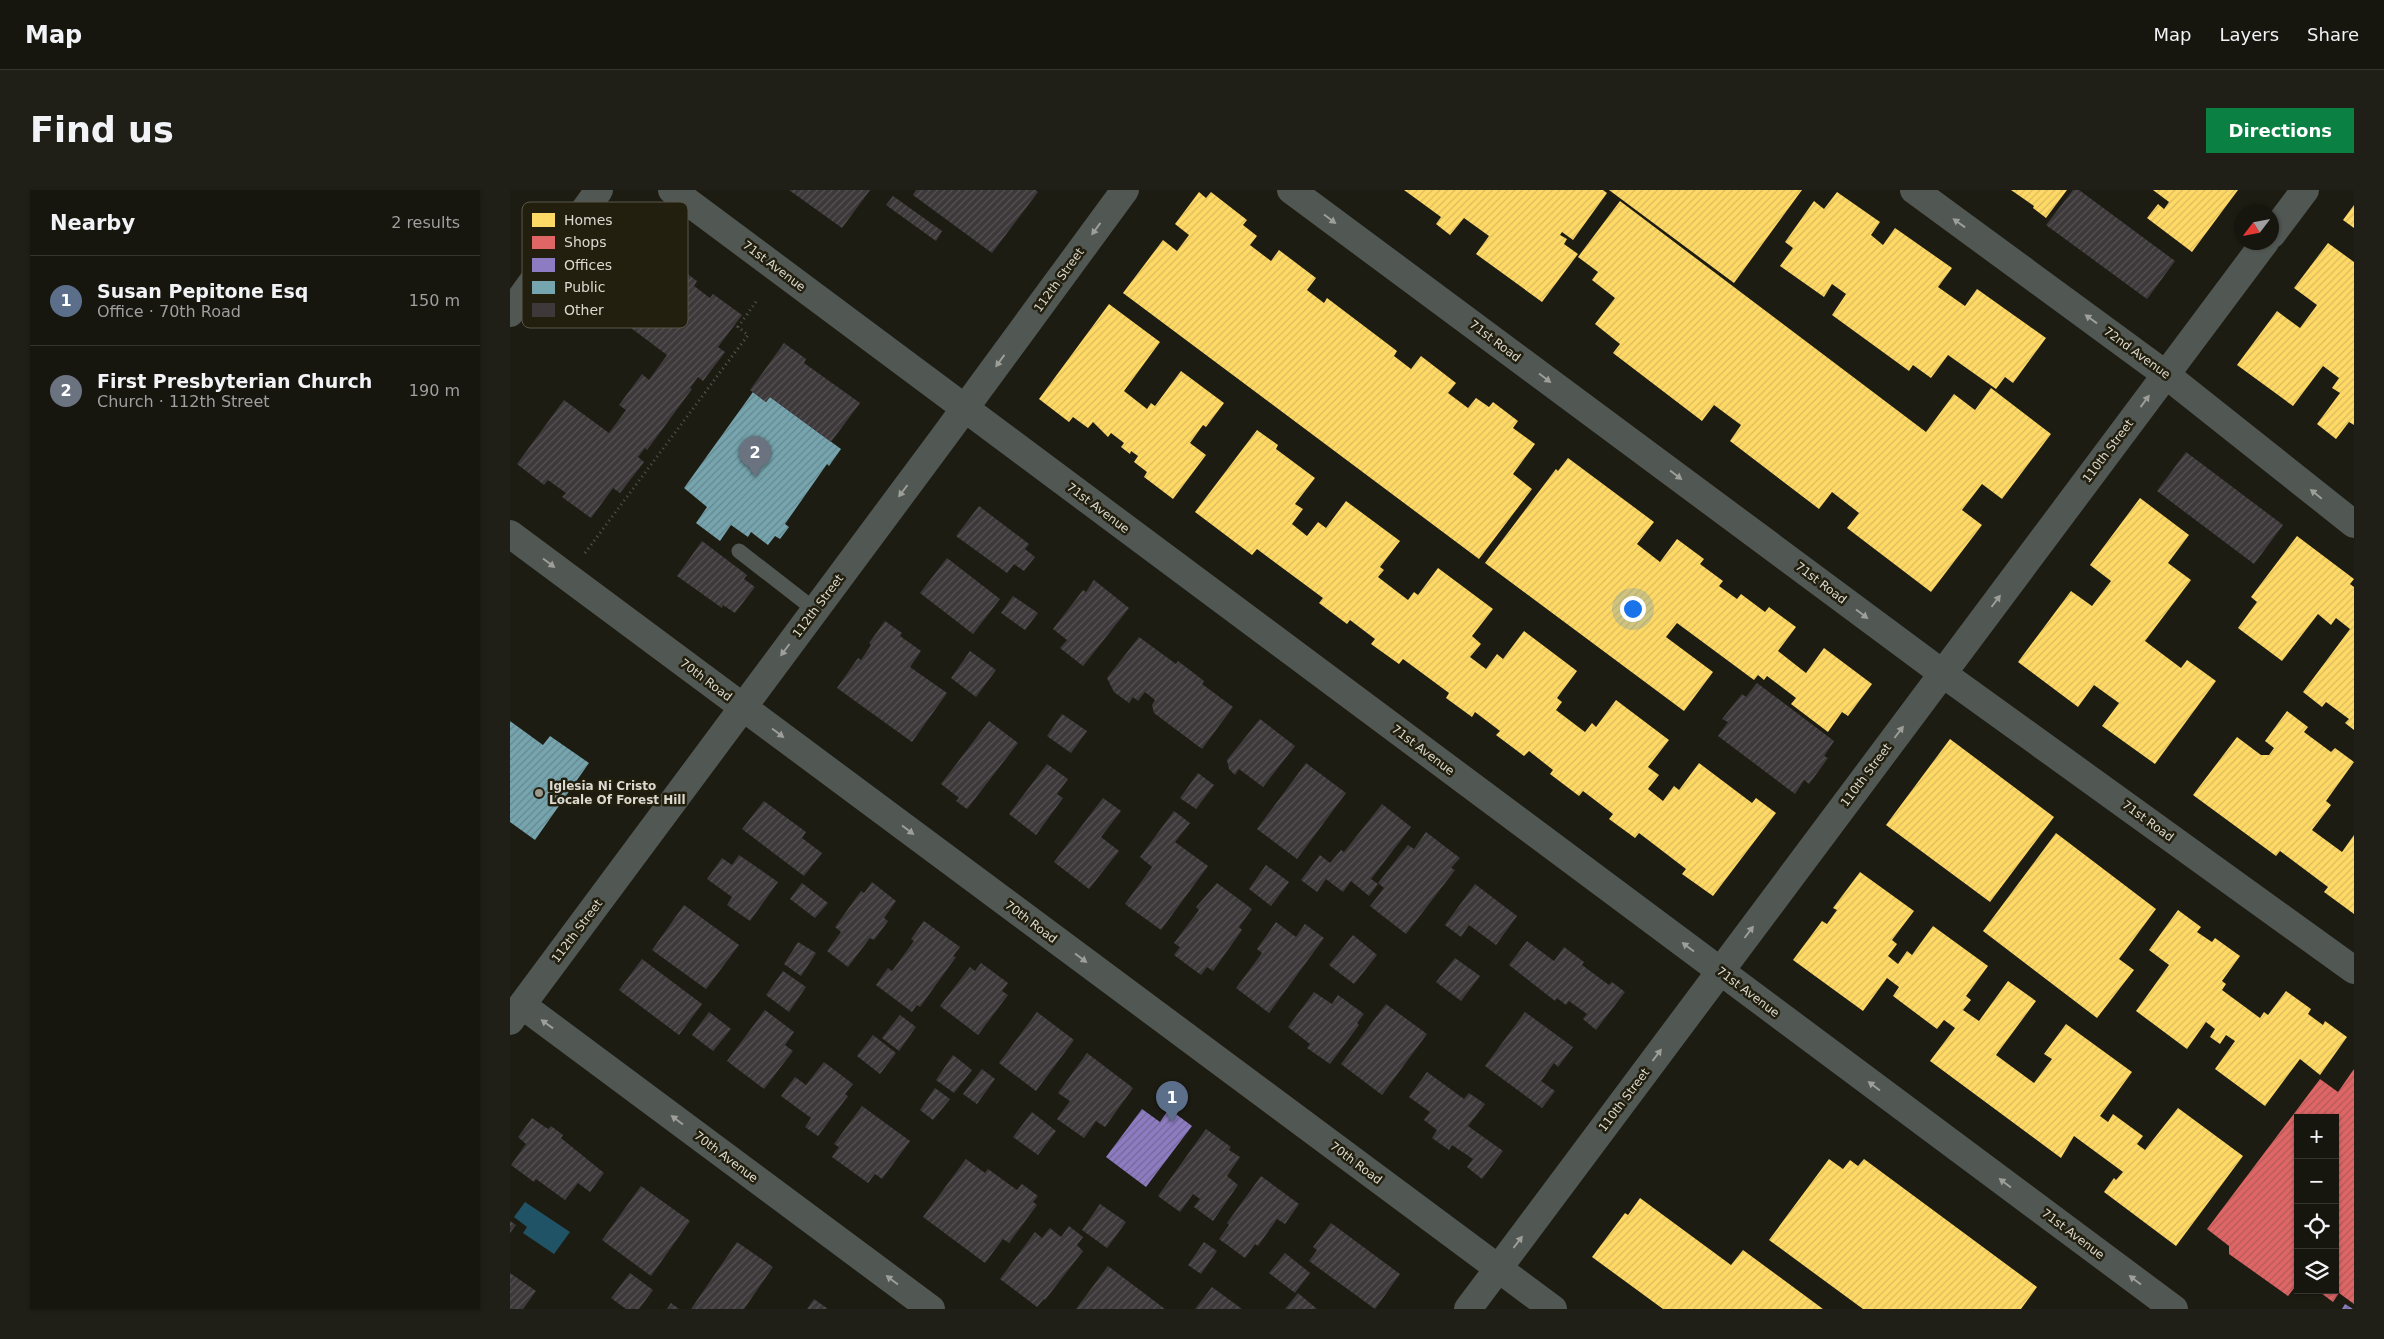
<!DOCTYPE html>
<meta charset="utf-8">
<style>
:root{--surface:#16150e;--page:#1f1e17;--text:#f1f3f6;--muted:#9e9f9e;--line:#35342e;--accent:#0b8043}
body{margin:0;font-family:"DejaVu Sans",sans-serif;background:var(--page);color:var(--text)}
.controls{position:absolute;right:15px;bottom:15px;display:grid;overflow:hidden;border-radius:0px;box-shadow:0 1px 4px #0004}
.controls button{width:45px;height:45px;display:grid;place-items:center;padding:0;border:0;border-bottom:1px solid var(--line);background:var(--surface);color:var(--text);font:25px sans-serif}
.compass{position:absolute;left:1724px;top:15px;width:45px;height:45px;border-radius:50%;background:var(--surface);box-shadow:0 1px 4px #0004;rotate:238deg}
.you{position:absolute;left:1122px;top:418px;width:18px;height:18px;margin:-12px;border:4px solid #fff;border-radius:50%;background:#1a73e8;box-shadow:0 0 0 8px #1a73e833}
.badge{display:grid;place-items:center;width:32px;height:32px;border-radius:50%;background:var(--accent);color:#fff;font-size:16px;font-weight:700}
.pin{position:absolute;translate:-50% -41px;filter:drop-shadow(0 1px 2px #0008)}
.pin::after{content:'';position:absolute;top:26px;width:18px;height:15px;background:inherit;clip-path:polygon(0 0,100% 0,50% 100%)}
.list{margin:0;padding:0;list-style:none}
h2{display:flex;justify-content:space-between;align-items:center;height:65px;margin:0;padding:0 20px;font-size:21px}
h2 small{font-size:16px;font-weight:400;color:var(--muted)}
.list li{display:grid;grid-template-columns:32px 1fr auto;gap:15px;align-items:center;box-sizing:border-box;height:90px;padding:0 20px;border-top:1px solid var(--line)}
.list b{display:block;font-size:19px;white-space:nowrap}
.list p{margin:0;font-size:16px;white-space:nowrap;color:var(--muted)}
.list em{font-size:16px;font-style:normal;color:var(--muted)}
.icon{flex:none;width:28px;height:28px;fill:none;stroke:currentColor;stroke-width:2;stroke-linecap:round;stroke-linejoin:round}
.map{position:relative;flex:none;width:1844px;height:1119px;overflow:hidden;border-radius:0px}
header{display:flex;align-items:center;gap:30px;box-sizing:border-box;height:70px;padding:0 25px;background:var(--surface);border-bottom:1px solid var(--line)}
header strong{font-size:24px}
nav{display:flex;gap:28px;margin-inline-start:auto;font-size:18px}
.intro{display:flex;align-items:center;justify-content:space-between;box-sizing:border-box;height:120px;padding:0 30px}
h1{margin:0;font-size:35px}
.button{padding:12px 22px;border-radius:0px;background:var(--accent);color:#fff;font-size:18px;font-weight:700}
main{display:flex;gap:30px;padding:0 30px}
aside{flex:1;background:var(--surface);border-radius:0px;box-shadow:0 1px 4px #0004}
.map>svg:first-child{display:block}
</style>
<header>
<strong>Map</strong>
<nav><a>Map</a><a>Layers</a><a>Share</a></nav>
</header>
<div class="intro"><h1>Find us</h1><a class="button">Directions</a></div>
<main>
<aside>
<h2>Nearby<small>2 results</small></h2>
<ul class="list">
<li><span class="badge" style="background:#5c6f8a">1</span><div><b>Susan Pepitone Esq</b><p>Office · 70th Road</p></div><em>150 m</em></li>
<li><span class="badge" style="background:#6b7280">2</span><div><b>First Presbyterian Church</b><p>Church · 112th Street</p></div><em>190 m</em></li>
</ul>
</aside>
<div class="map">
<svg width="1844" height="1119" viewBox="0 0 1844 1119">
<defs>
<pattern id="homes-hatch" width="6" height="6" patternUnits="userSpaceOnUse" patternTransform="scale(1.25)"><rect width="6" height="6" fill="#ffd966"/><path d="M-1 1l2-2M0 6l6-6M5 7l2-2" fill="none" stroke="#d9bb5e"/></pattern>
<pattern id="shops-hatch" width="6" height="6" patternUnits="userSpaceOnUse" patternTransform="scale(1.25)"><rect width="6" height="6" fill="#e06666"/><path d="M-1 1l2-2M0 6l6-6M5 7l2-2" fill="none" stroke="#b15b5a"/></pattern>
<pattern id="offices-hatch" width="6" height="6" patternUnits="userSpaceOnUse" patternTransform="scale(1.25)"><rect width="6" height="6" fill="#8e7cc3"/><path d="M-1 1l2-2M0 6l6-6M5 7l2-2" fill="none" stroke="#736794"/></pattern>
<pattern id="public-hatch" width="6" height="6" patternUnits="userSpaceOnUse" patternTransform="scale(1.25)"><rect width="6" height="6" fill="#76a5af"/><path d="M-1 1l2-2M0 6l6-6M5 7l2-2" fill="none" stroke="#66878d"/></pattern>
<pattern id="building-hatch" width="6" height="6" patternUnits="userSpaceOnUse" patternTransform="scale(1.25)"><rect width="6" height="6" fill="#3d383a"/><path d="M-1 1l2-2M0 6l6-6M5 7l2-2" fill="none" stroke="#585455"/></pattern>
</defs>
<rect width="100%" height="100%" fill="#1d1c12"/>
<path fill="#205365" d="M15 1012 60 1042 44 1064 13 1043 17 1037 4 1027Z"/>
<path fill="url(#homes-hatch)" d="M894 0H1093L1097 3 1063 50 1052 42 1050 45 1057 49 1054 54 1068 64 1032 112 966 64 979 46 954 28 940 45 926 34 931 27Z
M1099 0H1292L1224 93Z
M1501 0H1557L1536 28 1523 18 1524 16Z
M1643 0H1728L1682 62 1637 28 1648 14 1654 19 1659 12Z
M689 2 696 8 701 2 737 30 733 35 747 46 740 55 761 71 769 60 806 88 797 100 814 113 817 108 887 161 884 166 901 179 911 166 946 193 938 203 958 218 966 208 979 217 983 212 1008 231 1003 238 1025 254 1003 284 1022 299 969 369 613 103 653 50 667 61 679 45 665 34Z
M1327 2 1370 32 1361 45 1373 55 1385 38 1442 78 1428 97 1455 116 1467 99 1536 148 1503 193 1495 187 1486 199 1438 165 1421 188 1403 175 1399 181 1322 125 1336 104 1322 94 1314 107 1270 76 1283 58 1275 52 1304 11 1314 19Z
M1110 11 1416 242 1444 204 1465 220 1481 198 1541 244 1492 309 1472 294 1452 320 1472 335 1421 402 1337 338 1349 323 1322 302 1309 319 1220 251 1231 235 1204 215 1192 231 1103 163 1110 154 1085 134 1105 108 1082 90 1088 82 1068 67Z
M1844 15V38L1833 30Z
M1818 53 1844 72V235L1839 232 1826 249 1807 234 1830 203 1822 198 1829 188 1813 176 1783 216 1727 175 1767 121 1790 138 1807 115 1784 98Z
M599 114 650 152 614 201 637 219 641 213 645 216 671 181 714 213 696 237 693 235 680 253 696 265 663 309 634 287 637 282 624 272 628 266 621 261 620 264 611 257 614 253 601 243 598 247 583 232 578 238 563 227 559 232 529 209Z
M747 240 768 255 766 259 805 288 785 314 793 319 782 334 797 346 808 332 816 338 836 311 890 351 870 377 874 380 868 387 898 410 904 402 908 405 928 378 983 419 962 446 971 454 960 467 976 479 987 464 993 469 1014 441 1067 481 1047 508 1052 512 1046 520 1075 542 1082 533 1086 537 1106 510 1159 550 1138 577 1149 585 1138 599 1153 611 1164 596 1169 600 1189 573 1242 613 1246 608 1266 623 1203 706 1172 684 1176 679 1129 643 1125 648 1099 629 1103 624 1073 601 1069 606 1040 584 1043 580 1019 561 1014 566 986 545 990 541 965 522 962 527 936 508 939 503 893 469 889 474 861 454 865 449 840 430 837 434 809 413 813 408 747 359 742 365 685 322Z
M1058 268 1144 332 1127 354 1150 372 1167 349 1194 369 1190 374 1213 391 1209 396 1227 409 1231 404 1255 422 1259 417 1286 437 1268 461 1296 483 1314 458 1362 494 1338 526 1332 522 1318 542 1281 514 1286 508 1257 486 1254 490 1248 485 1244 490 1167 433 1156 447 1203 482 1174 521 975 373 1046 279 1048 281Z
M1630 308 1679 345 1658 373 1681 390 1635 451 1671 478 1677 470 1706 491 1645 574 1592 536 1609 513 1584 495 1568 517 1508 472 1561 401 1582 416 1601 391 1580 375Z
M1787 346 1844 389 1840 394 1844 397V540L1835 533 1839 529 1816 512 1812 517 1793 502 1840 439 1826 428 1821 435 1808 424 1772 471 1728 438 1747 412 1741 407Z
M1777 521 1798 537 1794 542 1821 562 1825 558 1844 572 1816 611 1821 615 1802 640 1832 662 1844 645V724L1814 702 1818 697 1770 661 1766 666 1683 605 1727 547 1751 565H1759L1764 558 1755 551Z
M1440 549 1544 627 1480 712 1376 635Z
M1546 643 1646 719 1609 769 1624 780 1587 828 1473 741Z
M1350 682 1404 721 1382 750 1387 754 1378 766 1388 774 1397 761 1402 765 1423 736 1478 776 1456 806 1461 810 1453 820 1469 831 1498 791 1526 811 1486 865 1524 893 1542 869 1534 864 1556 834 1622 882 1590 926 1598 932 1603 924 1633 946 1627 954 1635 960 1668 918 1733 966 1666 1056 1594 1002 1604 988 1606 990 1613 982 1564 946 1551 968 1420 871 1445 838 1434 830 1427 839 1383 806 1389 797 1377 788 1353 821 1283 770 1312 731 1317 734 1327 720 1323 718Z
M1668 720 1691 737 1687 742 1702 752 1705 748 1730 766 1712 791 1716 794 1712 800 1750 828 1754 822 1758 825 1776 801 1801 819 1798 824 1813 835 1815 831 1837 847 1810 885 1790 869 1755 916 1705 879 1725 851 1716 845 1710 854 1700 847 1705 839 1696 832 1677 859 1626 821 1659 775 1639 760Z
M1319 969 1333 979 1340 970 1348 976 1354 969 1527 1097 1511 1119H1353L1259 1050Z
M1130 1008 1221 1075 1233 1060 1313 1119H1153L1082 1067 1115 1023 1118 1025Z"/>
<path fill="url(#shops-hatch)" d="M1844 879V1114L1829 1103 1823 1112 1807 1100H1825V928H1788V1093L1778 1106 1719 1064V1056L1697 1039 1810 889 1828 902Z"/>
<path fill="url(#offices-hatch)" d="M632 919 650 932 659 919 682 936 636 997 596 967Z
M1835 1114 1843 1119H1832Z"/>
<path fill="url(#public-hatch)" d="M243 202 256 212 260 207 331 259 319 276 317 274 275 334 279 337 270 349 265 346 258 355 241 342 238 347 221 335 210 351 186 333 197 317 174 298Z
M0 531 33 555 40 546 79 573 25 650 0 632Z"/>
<path fill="url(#building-hatch)" d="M279 0H360L332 38Z
M406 0H526L528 2 482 63 403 5Z
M1563 0H1569L1665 71 1637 109 1536 35Z
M383 6 432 41 426 51 376 15Z
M159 70 187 91 184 96 200 108 203 104 232 125 208 157 215 162 193 191 188 187 180 198 182 199 137 260 135 258 128 267 134 272 110 303 103 298 81 328 52 307 56 303 38 290 34 295 7 274 54 210 99 243 116 220 109 215 132 184 139 190 157 165 113 132Z
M274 153 296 169 294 173 350 213 321 252 260 207 256 212 240 200Z
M1676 262 1773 335 1744 374 1647 301Z
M469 316 519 354 515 359 525 367 514 381 504 374 497 383 446 346Z
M192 351 237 385 234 389 245 397 225 423 213 415 212 418 167 386Z
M437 368 490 409 463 444 410 403Z
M584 390 619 418 573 476 550 458 557 450 543 439 573 400 576 402Z
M503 406 528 423 515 440 491 423Z
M375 431 392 443 390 446 411 461 400 477 437 503 402 552 327 498 348 468 351 470 361 455 359 453Z
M629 447 666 474 668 471 694 491 692 494 723 517 692 559 644 523 642 515 645 510 635 502 628 511 623 507 619 513 604 502 597 488Z
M460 461 486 480 466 507 441 488Z
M1247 493 1324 551 1314 566 1318 568 1299 594 1294 590 1285 604 1208 546 1218 532 1212 529 1232 504 1236 507Z
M552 524 577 541 561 563 537 546Z
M750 529 785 556 753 597 729 579 725 585 719 579 717 570Z
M479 531 508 553 457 619 446 611 449 608 431 594Z
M796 573 836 603 787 669 747 639Z
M537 574 558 589 547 604 553 608 526 645 499 624Z
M688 583 704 595 686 619 670 608Z
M593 608 611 621 591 647 609 661 579 699 544 672Z
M254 611 296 642 292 648 312 663 294 686 232 639Z
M872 614 901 637 861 689 868 694 859 706 841 691 833 702 816 689 807 702 791 690 810 665 820 673 831 660 834 662Z
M664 621 680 633 665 652 698 676 651 740 615 714 642 677 630 667Z
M916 642 950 668 941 678 945 680 896 744 860 716 874 698 868 693 898 655 904 659Z
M229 665 268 692 240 731 217 715 222 707 197 689 212 668 222 675Z
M756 675 779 692 761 716 739 699Z
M362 692 386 711 374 728 378 731 364 750 360 748 338 777 317 761 331 742 325 737 351 701 354 703Z
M292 693 318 713 305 728 280 709Z
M707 693 742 719 729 737 732 740 703 781 697 777 691 785 664 765 670 757 664 753 689 720 686 717Z
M965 694 1007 726 986 755 959 735 951 747 935 735Z
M174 715 229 755 196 799 142 760Z
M414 731 450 757 443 766 446 767 410 817 407 815 402 822 366 795 378 778 382 781 404 751 401 749Z
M766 732 786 747 795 734 814 748 759 823 726 798 752 763 747 759Z
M843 745 867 765 844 794 819 775Z
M1017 751 1044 771 1054 757 1074 772 1072 775 1099 795 1102 792 1115 802 1086 840 1073 829 1077 824 1059 811 1056 815 1047 808 1045 811 999 775Z
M288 752 306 763 291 786 274 774Z
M945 768 970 786 951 811 926 792Z
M132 769 192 814 169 845 109 800Z
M471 773 498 793 492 801 498 805 468 845 430 816 460 777 465 781Z
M273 781 296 797 279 822 256 805Z
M804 802 822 814 828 805 854 824 847 833 849 835 820 874 797 858 800 854 778 837Z
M876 814 917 844 872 905 831 874Z
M255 820 284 842 275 855 283 861 254 899 217 871Z
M199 822 221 839 203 861 182 845Z
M527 822 564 850 526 901 489 873Z
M1015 822 1063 857 1048 877 1044 873 1031 891 1045 901 1032 918 975 876Z
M390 825 406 837 389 861 372 848Z
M363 845 386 863 370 884 347 866Z
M577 863 623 898 595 937 586 931 574 948 547 929 560 911 548 903Z
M443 865 462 880 444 903 426 890Z
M314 872 343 894 335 904 338 906 308 946 295 937 301 928 271 906 285 887 296 895Z
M472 879 485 889 467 914 453 904Z
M917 882 954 909 959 903 975 914 958 936 993 961 972 989 957 977 963 969 942 955 939 960 922 948 927 940 914 930 920 922 899 907Z
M425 898 440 909 423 930 410 920Z
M352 916 400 951 372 989 365 984 358 993 322 967 329 957 324 954Z
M522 922 546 941 528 965 503 947Z
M22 928 38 939 41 936 53 945 51 948 94 983 80 1002 68 993 55 1010 26 989 24 992 1 975 16 954 8 947Z
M696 939 721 957 719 960 730 967 717 986 728 995 703 1031 684 1017 690 1009 683 1004 670 1022 648 1006Z
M456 969 475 983 478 979 507 1000 512 994 528 1006 523 1012 527 1015 499 1053 493 1049 475 1073 413 1027Z
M751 986 789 1014 775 1034 767 1029 748 1056 745 1054 735 1068 709 1049 719 1035 717 1033Z
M131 996 180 1031 141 1086 92 1050Z
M590 1014 616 1032 597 1058 572 1040Z
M0 1031 6 1035 0 1043Z
M821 1033 890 1084 865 1119 799 1071 807 1060 803 1057Z
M559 1036 573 1047 567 1055 573 1061 535 1110 534 1109 527 1117 490 1089 525 1042 532 1048 540 1038 551 1047Z
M227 1052 263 1077 234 1119H181Z
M694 1052 707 1061 691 1084 678 1075Z
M775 1063 800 1083 785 1103 759 1083Z
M598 1076 655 1119H566Z
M0 1083 26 1101 13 1119H0Z
M120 1083 143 1100 129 1119H116L101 1108Z
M702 1097 732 1119H685Z
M788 1103 807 1119H775Z
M304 1109 318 1119H297Z
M161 1113 169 1119H157Z"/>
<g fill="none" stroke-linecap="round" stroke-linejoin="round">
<path stroke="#565853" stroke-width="3" stroke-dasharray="1 4" stroke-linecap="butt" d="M75 363 238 145 228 137 248 109"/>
<path stroke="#515753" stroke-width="15" d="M229 361 305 420"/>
<path stroke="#515753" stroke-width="28" d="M162 0 1664 1119
M781 0 1432 483 1844 780
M1404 0 1655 184 1844 334
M1762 44 1795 0
M0 123 89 0
M0 344 1043 1119
M12 815 421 1119
M0 831 433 248 615 0
M958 1119 1755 52"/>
</g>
<defs><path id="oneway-solid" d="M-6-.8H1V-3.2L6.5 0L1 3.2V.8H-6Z" transform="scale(1.25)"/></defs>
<g fill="#9d9f98">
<use href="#oneway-solid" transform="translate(820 29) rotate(37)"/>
<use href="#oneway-solid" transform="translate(1449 33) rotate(-144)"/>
<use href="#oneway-solid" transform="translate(586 39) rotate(126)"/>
<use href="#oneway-solid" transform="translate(1581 129) rotate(-144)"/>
<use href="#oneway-solid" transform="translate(490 171) rotate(126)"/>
<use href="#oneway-solid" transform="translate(1035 188) rotate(37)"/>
<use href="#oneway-solid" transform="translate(1635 211) rotate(-54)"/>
<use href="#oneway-solid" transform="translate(1166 285) rotate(37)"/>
<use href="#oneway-solid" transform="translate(393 301) rotate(127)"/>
<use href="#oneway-solid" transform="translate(1806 304) rotate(-141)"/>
<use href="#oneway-solid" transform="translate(39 373) rotate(37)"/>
<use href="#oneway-solid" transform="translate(1486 411) rotate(-53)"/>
<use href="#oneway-solid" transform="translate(1352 424) rotate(37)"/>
<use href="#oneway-solid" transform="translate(275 460) rotate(127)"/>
<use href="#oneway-solid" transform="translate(1389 542) rotate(-53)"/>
<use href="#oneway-solid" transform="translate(268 543) rotate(37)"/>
<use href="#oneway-solid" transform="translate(398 640) rotate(37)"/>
<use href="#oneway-solid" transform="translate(1239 742) rotate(-53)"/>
<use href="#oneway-solid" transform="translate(1178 757) rotate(-143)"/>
<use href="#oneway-solid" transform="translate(571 768) rotate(37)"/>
<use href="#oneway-solid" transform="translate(37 834) rotate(-144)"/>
<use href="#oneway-solid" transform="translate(1147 865) rotate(-53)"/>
<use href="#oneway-solid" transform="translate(1364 896) rotate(-143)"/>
<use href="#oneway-solid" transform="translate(167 930) rotate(-143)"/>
<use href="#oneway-solid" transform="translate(1495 993) rotate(-143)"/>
<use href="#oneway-solid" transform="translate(1008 1052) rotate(-53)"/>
<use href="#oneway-solid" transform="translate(382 1090) rotate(-143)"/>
<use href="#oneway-solid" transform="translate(1625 1090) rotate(-143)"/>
</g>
<circle fill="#99988e" stroke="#221f0e" stroke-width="2" cx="29" cy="603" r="5"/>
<g text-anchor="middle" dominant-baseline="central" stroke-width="5" stroke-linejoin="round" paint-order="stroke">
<g font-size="12" fill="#dcdad0" stroke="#221f0e">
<text transform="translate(264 76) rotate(37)">71st Avenue</text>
<text transform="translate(549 90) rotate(-54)">112th Street</text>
<text transform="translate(985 151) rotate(37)">71st Road</text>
<text transform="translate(1627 163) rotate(36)">72nd Avenue</text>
<text transform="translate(1598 261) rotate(-53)">110th Street</text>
<text transform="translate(588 318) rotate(37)">71st Avenue</text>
<text transform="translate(1311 393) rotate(37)">71st Road</text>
<text transform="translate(308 416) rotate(-53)">112th Street</text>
<text transform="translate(196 490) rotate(37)">70th Road</text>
<text transform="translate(913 560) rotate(37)">71st Avenue</text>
<text transform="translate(1356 585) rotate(-53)">110th Street</text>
<text transform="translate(1638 631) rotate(36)">71st Road</text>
<text transform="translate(521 732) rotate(37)">70th Road</text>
<text transform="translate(67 741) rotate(-53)">112th Street</text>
<text transform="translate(1238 802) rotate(37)">71st Avenue</text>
<text transform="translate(1114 910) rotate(-53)">110th Street</text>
<text transform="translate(216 967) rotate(37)">70th Avenue</text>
<text transform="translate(846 973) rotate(37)">70th Road</text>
<text transform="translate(1563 1044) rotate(37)">71st Avenue</text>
</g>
<g font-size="12" font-weight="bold" fill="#dcdad0" stroke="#221f0e" text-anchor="start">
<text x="39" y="596">Iglesia Ni Cristo<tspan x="39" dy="14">Locale Of Forest Hill</tspan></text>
</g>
</g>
<rect x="12" y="12" width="166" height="126" rx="8" fill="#221f0e" stroke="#5a5748" stroke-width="1"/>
<rect x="22" y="23" width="23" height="14" fill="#ffd966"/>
<rect x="22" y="46" width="23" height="13" fill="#e06666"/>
<rect x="22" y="68" width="23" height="14" fill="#8e7cc3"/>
<rect x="22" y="91" width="23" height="13" fill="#76a5af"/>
<rect x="22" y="113" width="23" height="14" fill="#3d383a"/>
<g font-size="14" fill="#dcdad0">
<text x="54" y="35">Homes</text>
<text x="54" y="57">Shops</text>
<text x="54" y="80">Offices</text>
<text x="54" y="102">Public</text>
<text x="54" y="125">Other</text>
</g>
</svg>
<div class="controls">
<button>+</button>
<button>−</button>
<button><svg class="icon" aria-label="locate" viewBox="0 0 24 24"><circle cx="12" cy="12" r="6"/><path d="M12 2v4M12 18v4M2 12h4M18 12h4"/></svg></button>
<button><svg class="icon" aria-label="layers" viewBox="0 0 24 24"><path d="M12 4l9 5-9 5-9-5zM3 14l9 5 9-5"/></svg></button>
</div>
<svg class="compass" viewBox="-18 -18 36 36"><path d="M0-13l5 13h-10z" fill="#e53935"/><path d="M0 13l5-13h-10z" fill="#9e9f9e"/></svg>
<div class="you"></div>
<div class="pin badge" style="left:662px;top:932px;background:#5c6f8a">1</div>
<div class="pin badge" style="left:245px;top:287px;background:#6b7280">2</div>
</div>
</main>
